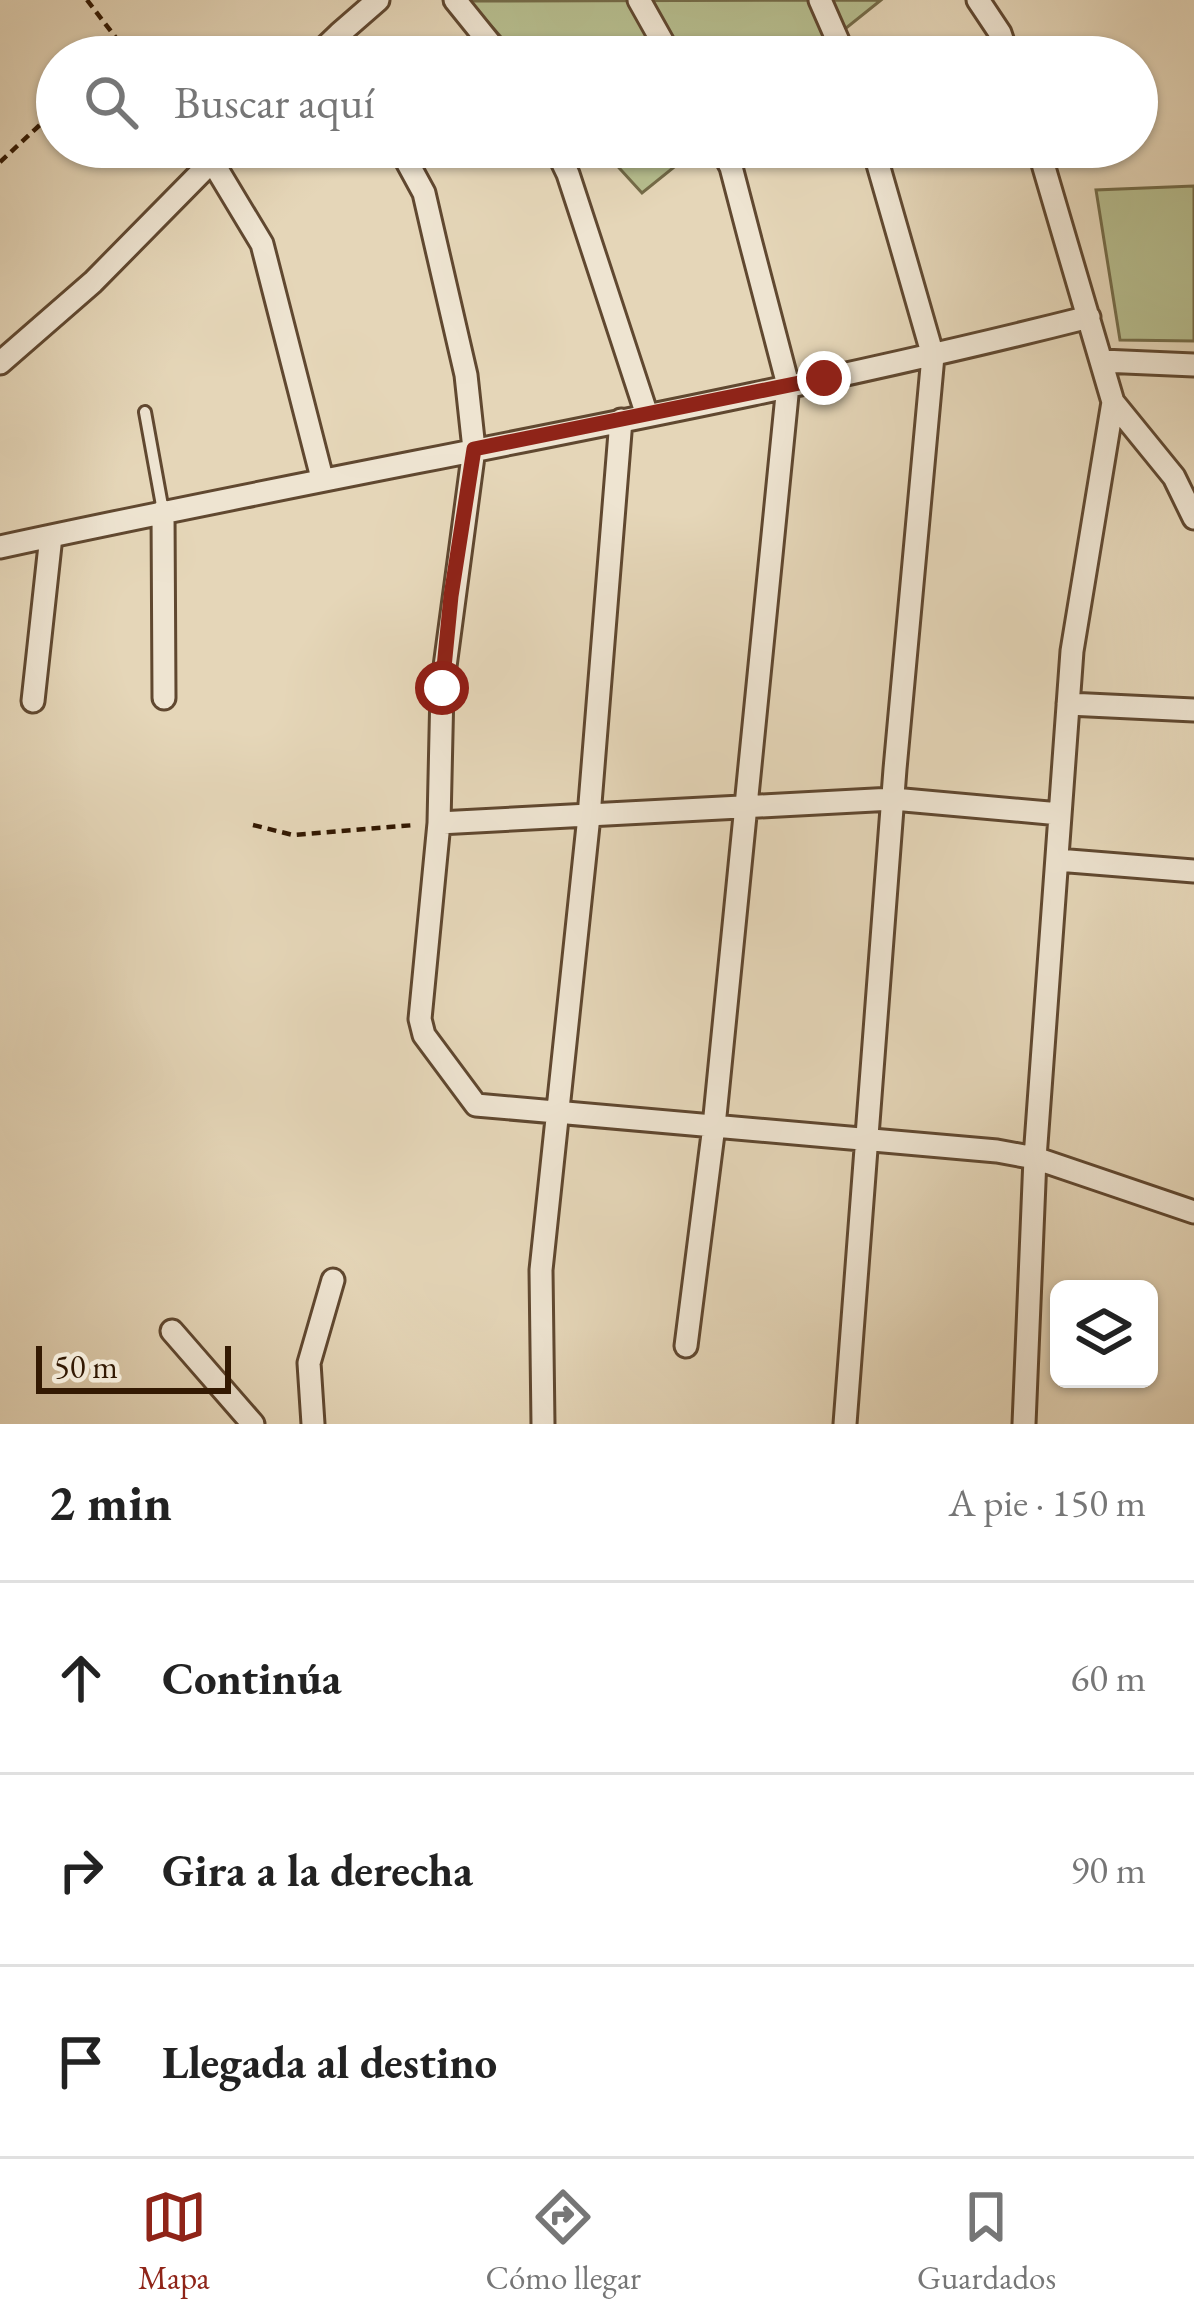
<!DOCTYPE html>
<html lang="es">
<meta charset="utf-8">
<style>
:root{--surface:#fff;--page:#f6f6f6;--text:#222;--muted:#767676;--line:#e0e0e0;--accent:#8f2418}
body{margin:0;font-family:"EB Garamond",serif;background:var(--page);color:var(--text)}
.controls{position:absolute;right:36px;bottom:36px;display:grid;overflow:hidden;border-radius:18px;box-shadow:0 3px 9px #0004}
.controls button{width:108px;height:108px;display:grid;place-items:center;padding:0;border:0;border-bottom:3px solid var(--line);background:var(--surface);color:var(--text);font:60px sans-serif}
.scale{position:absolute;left:36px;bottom:30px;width:195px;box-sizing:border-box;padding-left:12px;border:6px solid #331902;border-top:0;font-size:33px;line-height:42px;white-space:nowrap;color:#331902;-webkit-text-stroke:9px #eee4d1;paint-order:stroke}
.stop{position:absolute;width:36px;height:36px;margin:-27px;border:9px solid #8f2418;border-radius:50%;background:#fff}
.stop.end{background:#8f2418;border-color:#fff;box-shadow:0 3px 12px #0008}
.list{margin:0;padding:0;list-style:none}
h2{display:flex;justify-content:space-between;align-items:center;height:156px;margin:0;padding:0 48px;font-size:51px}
h2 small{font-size:39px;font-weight:400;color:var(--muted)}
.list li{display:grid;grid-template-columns:78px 1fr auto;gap:36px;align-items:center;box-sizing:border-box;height:192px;padding:0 48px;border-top:3px solid var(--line)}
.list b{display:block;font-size:45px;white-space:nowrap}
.list em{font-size:39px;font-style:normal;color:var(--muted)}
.icon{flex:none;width:66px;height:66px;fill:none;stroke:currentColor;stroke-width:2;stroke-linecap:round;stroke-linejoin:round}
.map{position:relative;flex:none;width:1194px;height:1424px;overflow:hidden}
.search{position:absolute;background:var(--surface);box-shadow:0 3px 9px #0004;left:36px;right:36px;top:36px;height:132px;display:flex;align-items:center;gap:30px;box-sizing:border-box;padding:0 42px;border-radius:66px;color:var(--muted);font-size:45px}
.sheet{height:732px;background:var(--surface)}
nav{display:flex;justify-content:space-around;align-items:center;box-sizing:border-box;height:168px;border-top:3px solid var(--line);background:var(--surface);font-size:33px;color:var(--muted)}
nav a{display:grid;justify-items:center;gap:6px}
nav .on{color:var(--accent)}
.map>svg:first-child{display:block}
</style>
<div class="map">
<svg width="1194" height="1424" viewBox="0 0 1194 1424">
<rect width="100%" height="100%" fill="#e5d6b8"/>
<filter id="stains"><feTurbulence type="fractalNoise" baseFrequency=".00167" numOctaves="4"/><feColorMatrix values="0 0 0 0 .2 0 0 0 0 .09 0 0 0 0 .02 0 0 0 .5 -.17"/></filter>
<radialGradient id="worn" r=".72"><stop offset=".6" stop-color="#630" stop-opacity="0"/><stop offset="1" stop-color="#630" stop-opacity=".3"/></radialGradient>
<path fill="#b6bd8e" stroke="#746b48" stroke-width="3" d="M881 0 810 57H519L469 1Z
M600 147H699L642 193Z
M1194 186V341L1120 340 1096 190Z"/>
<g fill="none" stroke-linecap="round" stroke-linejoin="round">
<defs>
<path id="service" d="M145 412 163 511"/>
<path id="minor" d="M455 0 501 57
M639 0 671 57
M820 0 845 57
M978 0 1000 33 1008 57
M339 34 378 0
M315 57 339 34 351 57
M399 147 424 193 466 375 474 449 442 689 439 823 420 1019 424 1035 476 1105 997 1151 1035 1158 1194 1212
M555 147 568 174 647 415
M212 161 262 244 322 478
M1102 361 1194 365
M0 363 93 282 226 147
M1113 402 1174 477 1194 518
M163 511 164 698
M0 547C362 468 729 408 1089 317
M33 701 51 536
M1068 704 1194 710
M439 823 893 799 1060 814
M1057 860 1194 871
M172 1331 253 1424
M686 1346 714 1126 788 385 731 167 720 147
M313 1424 309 1363 333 1280
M543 1424 541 1270 589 816 621 420
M845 1424 895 769 933 356 873 147
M1024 1424 1035 1158 1072 651 1113 402 1038 147"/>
</defs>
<use href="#service" stroke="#604830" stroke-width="16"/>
<use href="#minor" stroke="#604830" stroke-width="27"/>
<path stroke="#331902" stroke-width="4.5" stroke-dasharray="9 6" stroke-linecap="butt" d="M87 0 123 47 113 57
M0 162 57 109
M253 825 293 835 415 825"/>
<use href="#service" stroke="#eee4d1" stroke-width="10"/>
<use href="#minor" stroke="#eee4d1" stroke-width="21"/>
</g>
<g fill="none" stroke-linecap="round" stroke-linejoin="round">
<path stroke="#8f2418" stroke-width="15" d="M442 688 451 596 474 449 824 378"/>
</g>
<rect width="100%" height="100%" filter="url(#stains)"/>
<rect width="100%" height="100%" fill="url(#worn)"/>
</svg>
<div class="controls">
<button><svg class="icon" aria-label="layers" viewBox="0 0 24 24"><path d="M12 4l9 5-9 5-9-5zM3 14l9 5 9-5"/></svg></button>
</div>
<div class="scale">50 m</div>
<div class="stop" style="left:442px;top:688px"></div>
<div class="stop end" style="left:824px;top:378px"></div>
<div class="search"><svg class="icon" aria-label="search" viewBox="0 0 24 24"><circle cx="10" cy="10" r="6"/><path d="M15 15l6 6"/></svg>Buscar aquí</div>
</div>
<section class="sheet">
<h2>2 min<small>A pie · 150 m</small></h2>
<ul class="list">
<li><svg class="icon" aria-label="ahead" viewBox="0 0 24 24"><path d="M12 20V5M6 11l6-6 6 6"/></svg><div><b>Continúa</b></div><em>60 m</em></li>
<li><svg class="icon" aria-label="right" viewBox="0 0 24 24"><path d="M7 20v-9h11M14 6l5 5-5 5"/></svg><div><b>Gira a la derecha</b></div><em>90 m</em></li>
<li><svg class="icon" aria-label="arrive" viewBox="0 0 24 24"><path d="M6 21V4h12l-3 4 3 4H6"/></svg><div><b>Llegada al destino</b></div></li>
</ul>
</section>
<nav>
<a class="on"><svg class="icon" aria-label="map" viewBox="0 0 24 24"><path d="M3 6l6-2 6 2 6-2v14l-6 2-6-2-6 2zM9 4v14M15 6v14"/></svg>Mapa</a>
<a><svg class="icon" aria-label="directions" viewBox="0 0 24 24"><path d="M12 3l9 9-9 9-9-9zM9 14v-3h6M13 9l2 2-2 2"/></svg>Cómo llegar</a>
<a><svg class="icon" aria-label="saved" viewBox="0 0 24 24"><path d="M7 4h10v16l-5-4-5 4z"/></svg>Guardados</a>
</nav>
